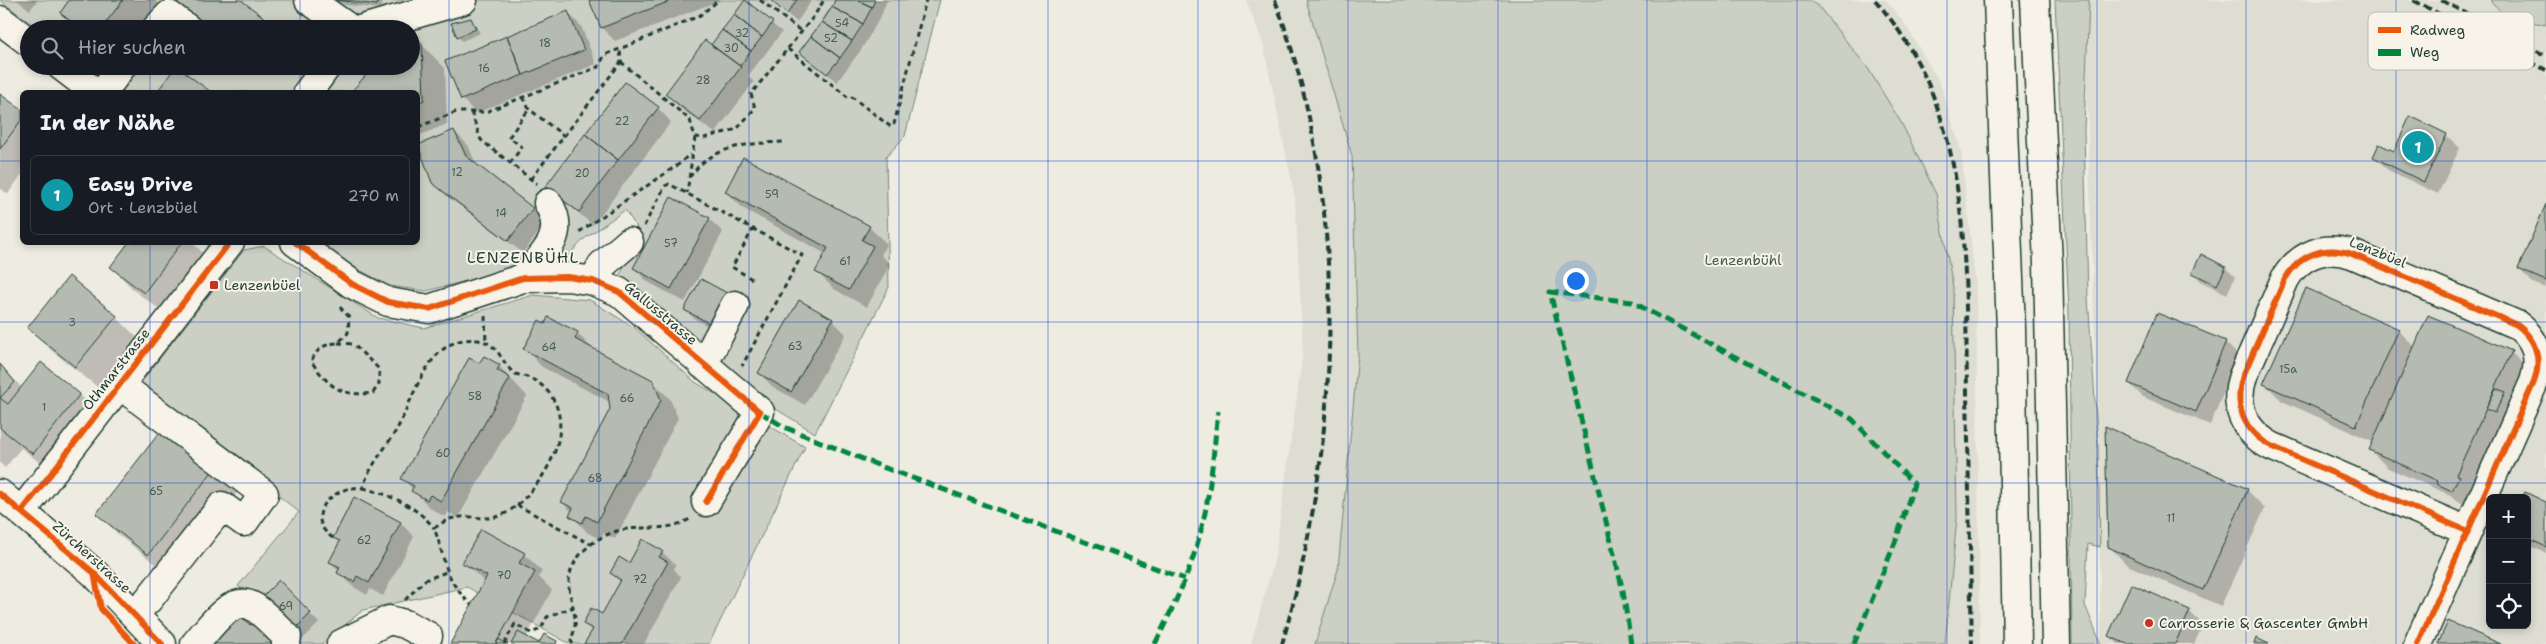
<!DOCTYPE html>
<html lang="de">
<meta charset="utf-8">
<style>
:root{--surface:#171b24;--page:#242831;--text:#f1f3f6;--muted:#9ea1a6;--line:#363941;--accent:#1a73e8}
body{margin:0;font-family:"Shantell Sans",sans-serif;background:var(--page);color:var(--text)}
.controls{position:absolute;right:15px;bottom:15px;display:grid;overflow:hidden;border-radius:8px;box-shadow:0 2px 8px #0003}
.controls button{width:45px;height:45px;display:grid;place-items:center;padding:0;border:0;border-bottom:1px solid var(--line);background:var(--surface);color:var(--text);font:25px sans-serif}
.you{position:absolute;left:1575px;top:280px;width:18px;height:18px;margin:-12px;border:4px solid #fff;border-radius:50%;background:#1a73e8;box-shadow:0 0 0 8px #1a73e833}
.badge{display:grid;place-items:center;width:32px;height:32px;border-radius:50%;background:var(--accent);color:#fff;font-size:16px;font-weight:700}
.pin{position:absolute;translate:-50% -50%;border:2px solid #fff;box-shadow:0 1px 5px #0006}
.list{margin:0;padding:0;list-style:none}
h2{display:flex;justify-content:space-between;align-items:center;height:65px;margin:0;padding:0 20px;font-size:21px}
h2 small{font-size:16px;font-weight:400;color:var(--muted)}
.list li{display:grid;grid-template-columns:32px 1fr auto;gap:15px;align-items:center;box-sizing:border-box;height:80px;margin:0 10px 10px;padding:0 10px;border:1px solid var(--line);border-radius:8px}
.list b{display:block;font-size:19px;white-space:nowrap}
.list p{margin:0;font-size:16px;white-space:nowrap;color:var(--muted)}
.list em{font-size:16px;font-style:normal;color:var(--muted)}
.icon{flex:none;width:28px;height:28px;fill:none;stroke:currentColor;stroke-width:2;stroke-linecap:round;stroke-linejoin:round}
.map{position:relative;flex:none;width:2546px;height:644px;overflow:hidden}
.search{position:absolute;background:var(--surface);box-shadow:0 2px 8px #0003;left:20px;top:20px;width:400px;height:55px;display:flex;align-items:center;gap:12px;box-sizing:border-box;padding:0 18px;border-radius:28px;color:var(--muted);font-size:19px}
.panel{position:absolute;background:var(--surface);box-shadow:0 2px 8px #0003;left:20px;top:90px;width:400px;height:155px;border-radius:8px}
.map>svg:first-child{display:block}
</style>
<div class="map">
<svg width="2546" height="644" viewBox="0 0 2546 644">
<rect width="100%" height="100%" fill="#eeece1"/>
<filter id="ink" filterUnits="userSpaceOnUse"><feTurbulence type="fractalNoise" baseFrequency=".02" numOctaves="2"/><feDisplacementMap in="SourceGraphic" scale="10" xChannelSelector="R" yChannelSelector="G"/><feConvolveMatrix kernelMatrix="1 2 1 2 8 2 1 2 1" color-interpolation-filters="sRGB"/></filter>
<g filter="url(#ink)">
<path fill="#ddddd2" fill-rule="evenodd" d="M1246 0H1306L1352 156 1358 354 1338 569 1315 644H1251L1275 557 1303 351 1295 198 1263 43Z
M1809 0H1886L1905 24 1940 83 1961 150 1976 287 1980 644H1945L1957 518 1953 287 1936 194Z
M2084 0H2490L2505 16 2546 25V644H2101L2098 445ZM2490 498H2527V625H2490Z"/>
<path fill="#cccfc4" stroke="#76867c" d="M0 0H940L905 136 886 157 889 287 815 433 763 401 617 281 639 235 636 226 625 210 584 239 568 256 426 291 389 286 347 263 320 243 418 242V92H122L87 66H411V29H38Z
M1306 0H1809L1819 7 1867 67 1902 124 1936 194 1953 287 1957 518 1945 644H1315L1338 569 1358 354 1352 156Z
M2055 0H2089L2084 130 2088 297 2098 445 2100 547 2088 544 2085 605 2101 644H2072L2069 312Z
M2490 0H2546V25L2505 16Z
M264 246 378 318 424 328 533 295 590 300 635 328 695 382 805 447 709 644H570L467 587 363 610 322 644H301L238 586 299 512 139 385 244 250Z"/>
<path fill="#0003" d="M17 0H38L30 10Z
M71 0H155L160 5 142 29H78L61 13Z
M180 0H239L275 29H201Z
M332 0H383L381 9 346 5Z
M591 0H721L615 41 602 28Z
M770 0H812L797 22Z
M836 0H887L881 16 861 50 837 82 800 51Z
M745 2 782 32 748 76 754 82 715 133 680 108 667 94 716 50Z
M568 13 581 26 596 64 476 113 462 99Z
M471 19 480 33 462 41 458 36Z
M421 44 445 68 447 124 418 136V92H352L357 86 411 66Z
M251 66H267L261 74Z
M176 68 209 92H158Z
M0 95 22 112V174L8 194 0 188Z
M658 108 671 122 593 225 547 187Z
M454 131 468 145 477 166 533 208 546 222 523 253 448 197 433 182 418 146Z
M2446 135 2460 148 2438 194 2388 170 2375 157Z
M726 192 869 227 887 244 881 255 890 264 867 307 834 289 816 271 826 254 744 209Z
M2546 207V288L2533 283 2519 269Z
M709 219 723 232 685 302 648 282 634 268Z
M130 242H192L210 260 168 316 135 291 111 267Z
M2201 256 2226 268 2235 277 2227 294 2202 282 2193 273Z
M701 280 722 334 695 319 685 310Z
M116 317 140 340 100 389 52 351 29 328Z
M832 320 846 334 805 405 773 387 759 373Z
M545 326 577 333 594 350 652 381 670 399 678 418 615 539 604 533 600 539 588 533 571 515 572 512 562 502 611 409 610 402 542 367 525 349Z
M2398 330 2415 347 2511 352 2529 370 2470 507 2456 501 2450 495 2388 468 2370 450 2374 442 2282 401 2265 384Z
M2225 342 2239 356 2210 425 2143 397 2129 383Z
M0 364 22 388 80 395 103 418 57 476 21 448 5 468 0 463Z
M499 366 527 396 458 518 448 512 445 517 430 508 403 479Z
M215 469 238 492 172 577 121 537 98 514Z
M2247 490 2265 508 2221 606 2127 565 2110 547Z
M2525 494 2546 503V553L2527 545V498Z
M354 499 401 523 414 537 383 596 370 589 367 595 352 586 331 562 340 543 334 537Z
M662 552 676 565 674 569 681 577 644 644H586L593 632 584 623 602 616 621 583 611 573Z
M524 554 542 571 539 577 552 590 526 638 538 644H451L485 582 464 563Z
M279 582 319 623 302 640 262 599Z
M2189 611 2203 625 2194 644H2118L2109 635Z"/>
<path fill="#b5bbb0" stroke="#1f3d34" d="M69 0H123L101 29H81L60 13Z
M179 0H241L270 22 265 29H205L175 6Z
M337 0H378L377 5Z
M589 0H673L601 28Z
M745 0 773 22 762 37 734 15Z
M770 0H797L787 14Z
M835 0H857L872 7 863 24 832 7Z
M857 0H875L872 7Z
M832 7 863 24 852 41 822 22Z
M568 11 584 50 523 75 507 36Z
M734 15 762 37 751 51 722 30Z
M471 18 476 29 457 37 451 23Z
M822 22 852 41 840 58 811 36Z
M722 30 751 51 740 66 711 45Z
M507 36 523 75 461 100 445 61Z
M811 36 840 58 827 74 799 52Z
M416 40 422 43 424 100 418 103V92H351L374 66H411V43Z
M705 40 741 67 700 121 665 94Z
M176 66 211 92H157Z
M625 82 659 107 618 160 585 134Z
M0 94 22 110V119L0 149Z
M2410 116 2447 134 2424 182 2373 157 2379 144 2394 151Z
M454 130 466 156 533 208 508 241 432 183 418 145Z
M585 134 618 160 579 212 545 187Z
M743 157 870 226 862 240 873 246 849 290 815 272 828 248 725 192Z
M671 197 710 218 671 289 633 268Z
M2546 204V281L2518 269Z
M129 242H182L144 293 110 267Z
M2201 254 2226 267 2217 285 2192 273Z
M69 276 117 316 75 367 27 328Z
M701 279 729 294 713 325 684 310Z
M2306 288 2399 329 2356 426 2263 384Z
M799 300 833 319 791 392 758 373Z
M2157 313 2226 341 2196 412 2128 383Z
M2428 315 2512 351 2456 475 2459 476 2452 491 2437 484 2438 481 2369 450Z
M548 317 578 332 575 339 653 380 661 400 597 522 586 516 582 523 569 516 573 508 561 502 610 409 608 394 523 349 539 320 545 324Z
M484 356 500 365 497 370 510 378 441 501 430 495 427 500 411 491 414 486 401 479 469 358 479 363Z
M41 362 80 394 33 454 0 428V364L15 382 0 398 8 404Z
M2496 388 2505 392 2495 413 2486 409Z
M2105 426 2248 489 2203 590 2108 547Z
M163 428 215 468 148 555 96 514Z
M2525 492 2546 502V547L2527 538V498H2522Z
M354 497 401 522 369 583 357 576 354 582 337 573 340 567 329 562 340 541 333 538Z
M481 529 525 553 519 563 535 572 496 644H450L487 576 462 563Z
M642 539 663 551 659 557 668 562 622 644H584L593 629 583 624 591 608 602 614 621 580 610 573 619 557 629 563Z
M279 580 311 613 292 632 260 599Z
M2131 584 2190 610 2175 644H2127L2108 636Z
M235 610 250 625 256 619 275 644H214L207 637Z
M2448 621 2501 644H2438Z
M518 632 539 643 544 634 557 641 556 644H511Z
M2256 638 2269 644H2254Z
M498 639 508 644H496Z"/>
<g fill="none" stroke-linecap="round" stroke-linejoin="round">
<defs>
<path id="minor" d="M309 0 350 29
M0 20 29 42
M156 29 169 15 188 29
M363 29 463 0
M61 66 95 92
M103 92 122 66
M308 92 327 66
M295 242 352 284 388 302 429 309 523 278 568 277 593 281 619 292 760 412 706 502
M523 278C543 255 568 235 548 203
M593 281 602 265 629 242
M703 365 735 305
M120 385 264 494 244 522 222 506 148 600 134 613
M22 511 230 242
M195 644C208 630 231 593 254 607 266 615 277 628 287 637L286 644
M341 644 389 620 405 624 428 636
M2418 644 2534 382C2542 359 2537 340 2517 325L2352 254C2324 245 2300 254 2285 279L2243 376C2233 406 2244 431 2271 446L2467 531"/>
<path id="major" d="M0 494 94 573 162 644"/>
<path id="highway" d="M1998 0 2011 329 2017 644
M2035 0 2048 263 2056 644"/>
</defs>
<use href="#minor" stroke="#1f3d34" stroke-width="31"/>
<use href="#major" stroke="#1f3d34" stroke-width="31"/>
<use href="#highway" stroke="#1f3d34" stroke-width="31"/>
<path stroke="#1f3d34" stroke-width="3" stroke-dasharray="5 4" stroke-linecap="butt" d="M760 0 802 32
M788 49 850 99 852 97 891 127 894 124 926 0
M621 62 690 120 695 137 687 193
M523 97 529 109 564 136
M471 112 481 140 537 184
M418 127 456 112H486L598 67 605 55 699 16 719 0
M695 137 704 138 737 129 755 108 751 94 814 16 824 0
M510 163 522 147 509 137 529 109
M689 177C694 173 697 167 702 163 726 144 756 143 785 142
M531 179 621 62 620 49
M644 226 665 186 669 184 802 255 742 366
M579 232 679 164 690 154
M752 279 732 267 753 229
M485 316 486 342
M338 343 353 344 379 369V384L373 393C341 397 329 387 311 361 318 348 324 344 338 343L348 333 349 317 339 306
M363 488C389 494 418 507 434 528
M517 505 590 544
M333 538C309 522 321 499 344 490 350 487 357 488 363 488 369 466 386 448 397 429 415 396 429 333 478 340 499 343 501 363 514 373 516 375 521 375 524 376 534 379 543 385 549 393 577 429 545 482 516 506 491 527 478 513 454 518 447 519 441 524 434 528 447 562 442 576 471 605
M405 600 425 580 446 572
M504 644 515 624 531 633 541 629 547 617 573 607
M573 644 571 641C573 634 576 626 575 619 574 603 566 591 570 574 576 550 603 532 627 529 651 526 666 532 690 519"/>
<use href="#minor" stroke="#f7f3e8" stroke-width="28"/>
<use href="#major" stroke="#f7f3e8" stroke-width="28"/>
<use href="#highway" stroke="#f7f3e8" stroke-width="28"/>
<path stroke="#1f3d34" stroke-width="4" stroke-dasharray="8 4" stroke-linecap="butt" d="M1275 0C1351 204 1342 437 1282 644
M1875 0C1973 112 1965 256 1967 395 1969 478 1970 561 1972 644
M2413 0 2546 70
M2441 0 2546 56"/>
<path stroke="#00873e" stroke-width="5" stroke-dasharray="10 5" stroke-linecap="butt" d="M760 412 784 427 880 466 1185 579
M1155 644C1170 613 1186 582 1196 548 1210 504 1213 457 1218 411
M1631 644 1623 591 1550 292 1632 302 1852 419 1914 484 1896 540 1854 644"/>
<defs>
<path id="cycleway" d="M295 242 352 284 388 302 429 309 523 278 568 277 593 281 619 292 760 412 706 502
M0 494 94 573 162 644
M22 511 230 242
M94 573 101 609 134 644
M2418 644 2534 382C2542 359 2537 340 2517 325L2352 254C2324 245 2300 254 2285 279L2243 376C2233 406 2244 431 2271 446L2467 531"/>
</defs>
<use href="#cycleway" stroke="#f7f3e8" stroke-width="9"/>
<use href="#cycleway" stroke="#e8590c" stroke-width="6"/>
</g>
</g>
<path fill="none" stroke="#1d4ed8" stroke-width="1" stroke-opacity="0.55" d="M150 0V29M300 0V29M449 0V644M599 0V644M749 0V644M899 0V644M1048 0V644M1198 0V644M1348 0V644M1498 0V644M1647 0V644M1797 0V644M1947 0V644M2097 0V644M2246 0V644M2396 0V644M150 66V92M300 66V92M0 161H22M418 161H2546M150 242V644M300 242V644M0 322H2546M0 483H2546"/>
<g fill="#c8321e" stroke="#f7f3e8" stroke-width="2">
<rect x="209" y="280" width="10" height="10" rx="2.5"/>
<circle cx="2149" cy="623" r="5"/>
</g>
<g text-anchor="middle" dominant-baseline="central" stroke-width="4" stroke-linejoin="round" paint-order="stroke">
<g font-size="11" fill="#445c53">
<text x="842" y="23">54</text>
<text x="742" y="33">32</text>
<text x="831" y="38">52</text>
<text x="545" y="43">18</text>
<text x="731" y="48">30</text>
<text x="484" y="68">16</text>
<text x="703" y="80">28</text>
<text x="622" y="121">22</text>
<text x="457" y="172">12</text>
<text x="582" y="173">20</text>
<text x="772" y="194">59</text>
<text x="501" y="213">14</text>
<text x="671" y="243">57</text>
<text x="845" y="261">61</text>
<text x="72" y="322">3</text>
<text x="795" y="346">63</text>
<text x="549" y="347">64</text>
<text x="2288" y="369">15a</text>
<text x="475" y="396">58</text>
<text x="627" y="398">66</text>
<text x="44" y="407">1</text>
<text x="443" y="453">60</text>
<text x="595" y="478">68</text>
<text x="156" y="491">65</text>
<text x="2171" y="518">11</text>
<text x="364" y="540">62</text>
<text x="504" y="575">70</text>
<text x="640" y="579">72</text>
<text x="286" y="606">69</text>
</g>
<g font-size="14" fill="#1f3d34" stroke="#f7f3e8">
<text transform="translate(2378 252) rotate(22)">Lenzbüel</text>
<text transform="translate(661 313) rotate(40)">Gallusstrasse</text>
<text transform="translate(116 369) rotate(-52)">Othmarstrasse</text>
<text transform="translate(92 557) rotate(42)">Zürcherstrasse</text>
</g>
<g font-size="14" fill="#425a51" stroke="#f7f3e8">
<text x="1743" y="260">Lenzenbühl</text>
</g>
<g font-size="14" fill="#1f3d34" stroke="#f7f3e8" text-anchor="start">
<text x="224" y="285">Lenzenbüel</text>
<text x="2159" y="623">Carrosserie &amp; Gascenter GmbH</text>
</g>
<g font-size="16" letter-spacing="1" fill="#1f3d34" stroke="#f7f3e8">
<text x="523" y="257">LENZENBÜHL</text>
</g>
</g>
<rect x="2368" y="12" width="166" height="58" rx="8" fill="#f7f3e8" stroke="#b6bcb2" stroke-width="1"/>
<rect x="2378" y="27" width="23" height="6" fill="#e8590c"/>
<rect x="2378" y="49" width="23" height="7" fill="#00873e"/>
<g font-size="14" fill="#1f3d34">
<text x="2410" y="35">Radweg</text>
<text x="2410" y="57">Weg</text>
</g>
</svg>
<div class="controls">
<button>+</button>
<button>−</button>
<button><svg class="icon" aria-label="locate" viewBox="0 0 24 24"><circle cx="12" cy="12" r="6"/><path d="M12 2v4M12 18v4M2 12h4M18 12h4"/></svg></button>
</div>
<div class="you"></div>
<div class="pin badge" style="left:2418px;top:147px;background:#0f9aa8">1</div>
<div class="search"><svg class="icon" aria-label="search" viewBox="0 0 24 24"><circle cx="10" cy="10" r="6"/><path d="M15 15l6 6"/></svg>Hier suchen</div>
<section class="panel">
<h2>In der Nähe<small></small></h2>
<ul class="list">
<li><span class="badge" style="background:#0f9aa8">1</span><div><b>Easy Drive</b><p>Ort · Lenzbüel</p></div><em>270 m</em></li>
</ul>
</section>
</div>
